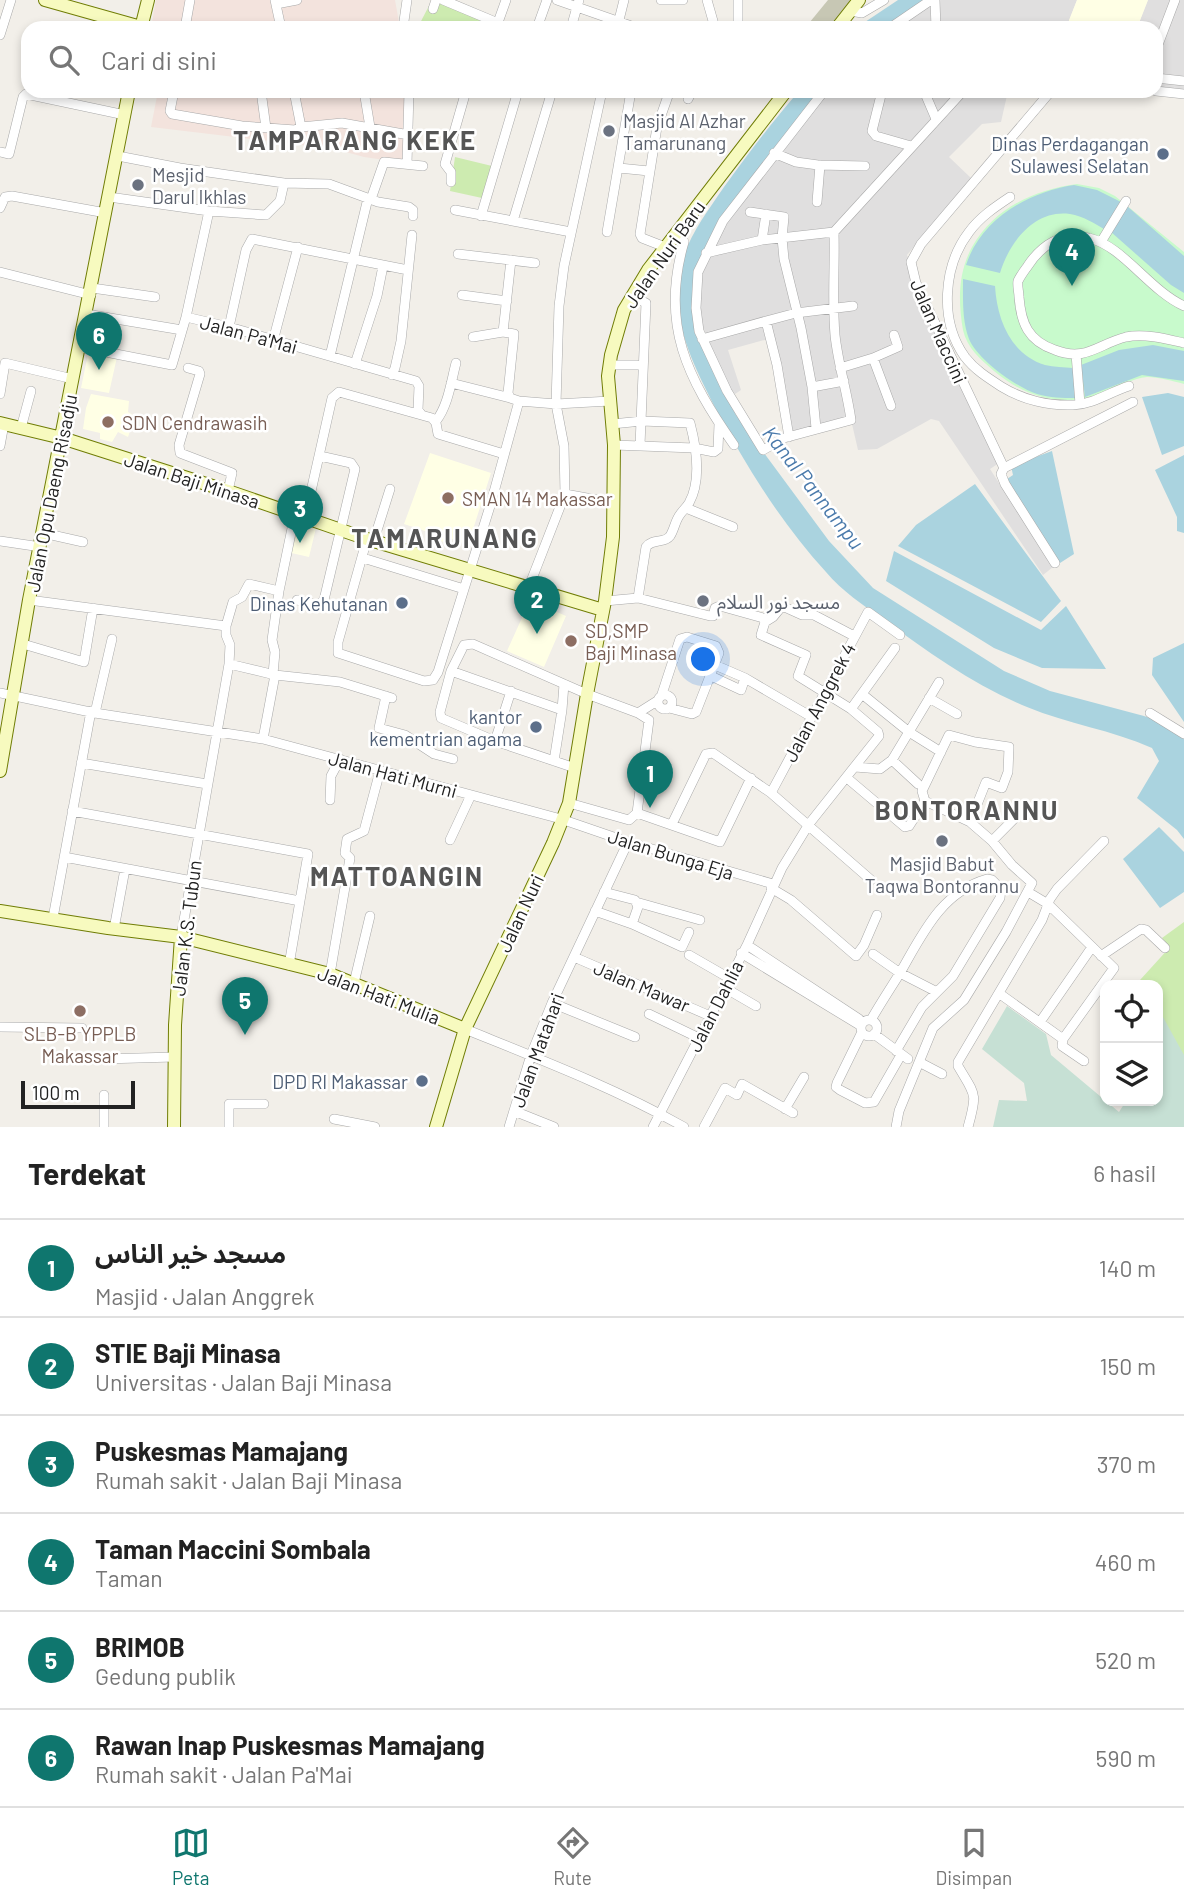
<!DOCTYPE html>
<html lang="id">
<meta charset="utf-8">
<style>
:root{--surface:#fff;--page:#f2f2f2;--text:#222;--muted:#767676;--line:#e0e0e0;--accent:#0f766e}
body{margin:0;font-family:Barlow,"Noto Sans Arabic",sans-serif;background:var(--page);color:var(--text)}
.controls{position:absolute;right:21px;bottom:21px;display:grid;overflow:hidden;border-radius:14px;box-shadow:0 4px 10px #0003}
.controls button{width:63px;height:63px;display:grid;place-items:center;padding:0;border:0;border-bottom:2px solid var(--line);background:var(--surface);color:var(--text);font:35px sans-serif}
.scale{position:absolute;left:21px;bottom:18px;width:114px;box-sizing:border-box;padding-left:7px;border:4px solid #222;border-top:0;font-size:19px;line-height:24px;white-space:nowrap;color:#222;-webkit-text-stroke:5px #fff;paint-order:stroke}
.you{position:absolute;left:704px;top:660px;width:24px;height:24px;margin:-18px;border:5px solid #fff;border-radius:50%;background:#1a73e8;box-shadow:0 0 0 10px #1a73e833}
.badge{display:grid;place-items:center;width:46px;height:46px;border-radius:50%;background:var(--accent);color:#fff;font-size:23px;font-weight:700}
.pin{position:absolute;translate:-50% -58px;filter:drop-shadow(0 2px 4px #0008)}
.pin::after{content:'';position:absolute;top:37px;width:24px;height:21px;background:inherit;clip-path:polygon(0 0,100% 0,50% 100%)}
.list{margin:0;padding:0;list-style:none}
h2{display:flex;justify-content:space-between;align-items:center;height:91px;margin:0;padding:0 28px;font-size:30px}
h2 small{font-size:23px;font-weight:400;color:var(--muted)}
.list li{display:grid;grid-template-columns:46px 1fr auto;gap:21px;align-items:center;box-sizing:border-box;height:98px;padding:0 28px;border-top:2px solid var(--line)}
.list b{display:block;font-size:26px;white-space:nowrap}
.list p{margin:0;font-size:23px;white-space:nowrap;color:var(--muted)}
.list em{font-size:23px;font-style:normal;color:var(--muted)}
.icon{flex:none;width:38px;height:38px;fill:none;stroke:currentColor;stroke-width:2;stroke-linecap:round;stroke-linejoin:round}
.map{position:relative;flex:none;width:1184px;height:1127px;overflow:hidden}
.search{position:absolute;background:var(--surface);box-shadow:0 4px 10px #0003;left:21px;right:21px;top:21px;height:77px;display:flex;align-items:center;gap:18px;box-sizing:border-box;padding:0 24px;border-radius:21px;color:var(--muted);font-size:26px}
.sheet{height:679px;background:var(--surface)}
nav{display:flex;justify-content:space-around;align-items:center;box-sizing:border-box;height:98px;border-top:2px solid var(--line);background:var(--surface);font-size:19px;color:var(--muted)}
nav a{display:grid;justify-items:center;gap:4px}
nav .on{color:var(--accent)}
.map>svg:first-child{display:block}
</style>
<div class="map">
<svg width="1184" height="1127" viewBox="0 0 1184 1127">
<rect width="100%" height="100%" fill="#f2efe9"/>
<path fill="#e0dfdf" d="M937 0H1077L1066 28H891Z
M1148 0H1184V90L1156 88V28H1137Z
M824 91H1008L1001 122 982 124 949 157 971 178 907 255 926 307 999 463 990 469 1053 567 1043 575 939 421 931 419 877 449 858 450 852 424 793 432 768 339 728 350 741 390 735 394 723 378 698 314V282L724 217Z"/>
<path fill="#ffffe5" d="M1077 0H1148L1137 28H1066Z
M92 351 117 357 109 393 81 388 88 354Z
M91 394 129 401 128 412 135 416 128 437 118 432 112 442 100 439V433L83 429 86 408Z
M430 453 491 473 468 545 452 539 449 544 427 536 428 532 404 524Z
M296 517 317 524 309 557 287 552Z
M530 600 566 616 544 667 507 651Z"/>
<path fill="#f3e3dd" d="M156 0H395L400 28H151Z
M158 91H408L406 163 364 157 335 149 151 127Z"/>
<path fill="#c7c7b4" d="M828 0H852L829 28H805Z"/>
<path fill="#cdebb0" d="M432 0H447L492 22 489 28H426L419 25Z
M455 157 492 166 482 198 450 191Z
M1184 922V1057L1158 1011V985H1143L1140 980 1170 947 1162 938Z"/>
<path fill="#c6e0d4" d="M1007 1006 1046 1034 1051 1055 1119 1112 1126 1101H1158V1008L1184 1055V1127H993L999 1100 1027 1101 1024 1083 982 1049Z"/>
<path fill="#c8facc" d="M1077 184 1099 188 1115 196 1184 252V384C1173 381 1159 377 1147 377 1133 378 1120 387 1108 392 1065 408 1029 400 994 371 980 359 967 348 963 330 958 301 958 273 972 247 994 208 1034 190 1077 184Z"/>
<path fill="#aad3df" d="M898 0H928L886 28H856Z
M799 91H822L721 219 696 272 704 348 736 415 829 541 873 588 1004 671 1050 691 1144 716 1158 721 1184 737V839L1177 830 1137 798 1159 761 1152 748C1112 730 1068 724 1027 707 975 686 928 652 883 619 863 605 842 591 826 572 783 525 749 471 719 415 696 370 667 318 681 265 689 235 707 212 724 187 748 154 772 122 799 91Z
M1074 185 1097 190 1123 203 1106 230C1095 224 1083 216 1070 214 1034 209 1009 243 1000 273L966 265C981 219 1028 192 1074 185Z
M1127 206 1184 256V293L1171 285 1111 232Z
M963 279 995 286C997 319 1010 354 1045 365 1054 367 1064 367 1073 368L1075 398C1062 398 1050 398 1037 394 1017 388 977 359 969 339 962 321 963 299 963 279Z
M1153 345 1184 351V381L1142 375 1085 397 1081 365 1119 350Z
M1168 393 1184 397V446L1162 455 1142 397Z
M1052 451 1074 554 1060 563 1036 534 1004 481 1013 475 1011 466Z
M1184 455V533L1177 531V517L1155 470Z
M975 484 1061 601 1041 622 898 546 916 525Z
M894 551 1041 630 1066 606 1106 669 1042 668 994 648 886 581Z
M1184 643V722L1152 675 1153 658Z
M1159 827 1184 852V892L1160 908 1123 859Z"/>
<g fill="none" stroke-linecap="round" stroke-linejoin="round">
<defs>
<path id="street" d="M275 0 281 28
M443 0 498 23
M557 0 637 28
M661 0H683
M707 0 715 28
M738 0V28
M935 0 936 28
M276 4 297 0
M433 9 436 0
M850 11 862 13 884 0
M843 20 851 28
M185 28 190 0
M403 28 407 0
M496 28 506 0
M537 28 547 0
M571 28 579 0
M617 28 624 0
M890 28 931 0
M1045 28 1047 27
M0 35 11 0
M1156 50 1175 0
M1156 78 1184 81
M174 91 170 111 172 114 242 126 295 130 301 127
M261 91 266 128
M294 91 301 127 342 123 409 135
M364 91 370 127
M824 91 723 221 698 272 696 308 699 331 727 391 763 450 784 438 851 420C847 391 838 364 835 335 832 300 835 266 834 232L963 91
M882 91 872 131 876 136 911 146
M924 91 936 119
M1051 91 921 244 911 262 916 283 1004 468 1133 402
M1156 91 1184 94
M688 99 692 91
M0 152 9 154 23 97 26 94 125 115
M774 153 796 162 818 165 865 166
M118 156 180 168 284 183 329 184 378 202 409 207 413 210V216
M407 164 409 91
M619 168 649 171
M451 182V172L445 164 466 91
M109 197 209 211 266 215 280 201 284 183
M1010 197C995 207 980 217 969 232 943 266 939 321 965 357 975 370 988 378 1002 387 1023 400 1049 406 1073 405 1094 404 1110 392 1129 386
M371 199 384 162 423 166
M817 202 820 165
M0 208 5 197 12 196 106 213
M455 210 571 232
M750 212 784 217 782 238 784 259 801 328 812 387 816 428
M481 216 518 91
M513 221 552 91
M607 232 631 91
M673 238 684 242C660 324 687 378 734 445
M762 240 766 214
M1101 242 1126 201
M665 247 642 238 640 234 657 127 669 93
M706 253 762 240 834 232
M458 254 535 263
M0 272 91 295
M92 288 155 297
M462 295 507 301
M631 296 646 303 640 445
M1184 306C1149 290 1123 246 1089 238 1062 231 1041 245 1027 267 1024 271 1020 277 1018 281 1017 285 1019 292 1019 297 1021 323 1028 341 1055 350 1086 362 1098 344 1126 337 1144 333 1167 339 1184 343
M86 314 182 330
M186 317 209 211
M766 321 796 313 853 306
M229 327 246 250 252 239 408 270
M503 332 511 260
M473 337 503 332 514 334 508 393 510 398 519 401
M702 339 766 321 777 365 789 437
M273 341 298 247
M80 347 172 365 186 317 229 327 416 381 419 386 418 410 422 415
M1076 354 1080 404
M330 356 368 198
M873 358 891 406
M355 364 377 296 383 266
M610 365H637
M188 368 199 371 200 374 179 445 180 453 232 473 228 491
M840 368 873 358 898 347 894 335
M392 375 395 368 401 341 412 235
M451 383 510 398
M812 387 844 381
M0 394 5 363 73 379
M436 421C448 406 451 382 456 363
M21 428 31 391
M614 445 694 448 714 452 718 449 719 424
M0 446 4 424
M1004 468 1001 474 1005 484 1055 563
M565 494 614 503
M686 508 733 527
M305 518 332 398 339 392 432 418 436 423 438 434 504 454
M43 533 83 542
M367 539 338 642V653L424 681 433 680 438 672 491 503 519 401 556 404 610 401
M374 540 390 489
M0 541 41 547
M363 558 464 589
M528 589 565 494 564 446 556 404 559 306 564 266 602 91
M638 598 710 616H713L715 608 720 606 763 618 765 622 761 635 806 655 798 676 851 709
M29 600 226 626V635L230 645 229 664 181 937
M297 600 318 605 324 600 355 469 351 463 320 456
M605 601 638 598 646 547C653 538 664 544 670 536 674 530 675 522 679 516 682 511 686 508 689 503 702 480 696 446 690 423L642 421 612 424
M765 622 773 617 782 606 802 615H814L854 636
M226 626 233 602 242 597 249 584 279 591 295 514
M23 644 84 662 93 608
M229 664 275 675 340 682 392 698
M715 665 745 678 810 716
M451 671 562 710
M273 674 275 652 272 640 279 591
M711 676 741 690 745 678
M0 693 95 713 263 739 561 819 628 842 773 884
M662 694 680 639 687 637 716 646 719 653 696 712 692 714 669 708
M862 694 909 732 941 752
M658 702a7 7 0 1 1 14 0a7 7 0 1 1-14 0Z
M386 696 379 728 405 735 434 754 453 759
M929 698 957 714
M95 713 112 639
M638 713 657 701
M1150 713 1184 734
M263 739 275 675
M495 741 511 691
M892 760 918 784
M554 761 562 710 564 684
M81 763 207 784
M855 767 880 769 892 760 939 682
M575 768 495 741 441 718 440 712 451 671 464 645 473 644 587 694 638 713 649 720 637 813 720 842 751 778
M847 778 905 827 909 826 925 801 970 822 992 841 1012 865 1032 883 1006 932 964 1000 933 1028 899 1111 896 1127
M771 793 868 612 900 635
M330 800 331 776 340 759
M925 801 922 791 949 735 975 742 1009 747 1008 772 1002 788 986 782 970 822
M569 803 629 820 637 813
M72 811 308 854 289 965
M672 824 706 754 713 753 771 793 871 880
M450 840 471 795
M992 841 1015 818
M64 857 300 901
M771 888 791 900 856 956 864 945 877 915
M604 892 635 900 638 907 632 924
M1028 892 1048 904 1114 968 1063 1039
M636 902 700 920
M595 911 632 924 682 947 689 932
M53 918 91 711
M114 929 125 869
M747 945 859 1019
M741 953 861 1026
M873 954 900 973 937 992
M689 955 729 978
M1101 956 1141 929 1146 930 1165 948
M574 957 710 1016
M330 974 350 858 345 853 347 839 364 831 380 771
M354 983 370 916
M725 988 756 1006
M1000 994 1063 1039 1062 1046 1084 1061
M552 1003 635 1037
M649 1014 699 1038
M871 1020C880 1004 890 989 900 973 922 935 941 892 987 879L992 880 1001 889 1000 898 953 976 922 1007 896 1051
M861 1028a8 8 0 1 1 16 0a8 8 0 1 1-16 0Z
M1040 1022 1092 947
M0 1027 82 1028
M465 1029C539 1059 615 1088 684 1127
M862 1032 837 1083 836 1087 840 1090 865 1103 874 1102 901 1055
M874 1034 908 1059
M103 1059 174 1057
M919 1062 942 1074
M104 1095V1127
M785 1109 804 1077
M514 1111 554 1127
M334 1119 375 1127
M229 1127V1104H264
M509 1127 531 1055 552 1003 628 842
M653 1127 747 945 782 868 809 824 879 736 878 732 851 709 895 648
M704 1127 725 1088 737 1095 742 1084 793 1113
M968 1127C978 1092 975 1095 958 1066V1062L1042 920 1050 899 1057 889 1104 841"/>
<path id="secondary" d="M45 0 141 27
M141 28 148 0
M837 28 859 0
M0 423 62 438 228 491 367 539 603 610
M0 771 29 600 129 91
M0 911 108 928 181 937 330 974 465 1029
M174 1127 175 1025 181 937
M436 1127 465 1029 553 843 569 803 587 694 605 601 613 537 614 445 608 376 611 355 624 310 648 270 786 91"/>
</defs>
<use href="#street" stroke="#a9a9a9" stroke-width="10"/>
<use href="#secondary" stroke="#707d05" stroke-width="14"/>
<use href="#street" stroke="#fff" stroke-width="9"/>
<use href="#secondary" stroke="#f7fabf" stroke-width="12"/>
</g>
<g fill="#6b7280" stroke="#fff" stroke-width="2.5">
<circle cx="609" cy="131" r="7"/>
<circle cx="138" cy="185" r="7"/>
<circle cx="703" cy="601" r="7"/>
<circle cx="942" cy="841" r="7"/>
</g>
<g fill="#5c6f8a" stroke="#fff" stroke-width="2.5">
<circle cx="1163" cy="154" r="7"/>
<circle cx="402" cy="603" r="7"/>
<circle cx="536" cy="727" r="7"/>
<circle cx="422" cy="1081" r="7"/>
</g>
<g fill="#8d6e63" stroke="#fff" stroke-width="2.5">
<circle cx="108" cy="422" r="7"/>
<circle cx="448" cy="498" r="7"/>
<circle cx="571" cy="641" r="7"/>
<circle cx="80" cy="1011" r="7"/>
</g>
<g text-anchor="middle" dominant-baseline="central" stroke-width="5" stroke-linejoin="round" paint-order="stroke">
<g font-size="19" fill="#5b616d" stroke="#fff" text-anchor="start">
<text x="623" y="120">Masjid Al Azhar<tspan x="623" dy="22">Tamarunang</tspan></text>
<text x="152" y="174">Mesjid<tspan x="152" dy="22">Darul Ikhlas</tspan></text>
<text x="717" y="601">مسجد نور السلام</text>
<text x="942" y="863" text-anchor="middle">Masjid Babut<tspan x="942" dy="22">Taqwa Bontorannu</tspan></text>
</g>
<g font-size="19" fill="#4e5e75" stroke="#fff" text-anchor="end">
<text x="1149" y="143">Dinas Perdagangan<tspan x="1149" dy="22">Sulawesi Selatan</tspan></text>
<text x="388" y="603">Dinas Kehutanan</text>
<text x="522" y="716">kantor<tspan x="522" dy="22">kementrian agama</tspan></text>
<text x="408" y="1081">DPD RI Makassar</text>
</g>
<g font-size="19" fill="#222" stroke="#fff">
<text transform="translate(664 254) rotate(-55)">Jalan Nuri Baru</text>
<text transform="translate(939 331) rotate(66)">Jalan Maccini</text>
<text transform="translate(249 334) rotate(15)">Jalan Pa'Mai</text>
<text transform="translate(192 480) rotate(18)">Jalan Baji Minasa</text>
<text transform="translate(51 493) rotate(-79)">Jalan Opu Daeng Risadju</text>
<text transform="translate(819 702) rotate(-62)">Jalan Anggrek 4</text>
<text transform="translate(393 774) rotate(15)">Jalan Hati Murni</text>
<text transform="translate(671 854) rotate(17)">Jalan Bunga Eja</text>
<text transform="translate(520 913) rotate(-65)">Jalan Nuri</text>
<text transform="translate(186 928) rotate(-83)">Jalan K.S. Tubun</text>
<text transform="translate(642 986) rotate(23)">Jalan Mawar</text>
<text transform="translate(379 995) rotate(21)">Jalan Hati Mulia</text>
<text transform="translate(715 1006) rotate(-63)">Jalan Dahlia</text>
<text transform="translate(537 1050) rotate(-70)">Jalan Matahari</text>
</g>
<g font-size="19" fill="#785e54" stroke="#fff" text-anchor="start">
<text x="122" y="422">SDN Cendrawasih</text>
<text x="462" y="498">SMAN 14 Makassar</text>
<text x="585" y="630">SD,SMP<tspan x="585" dy="22">Baji Minasa</tspan></text>
<text x="80" y="1033" text-anchor="middle">SLB-B YPPLB<tspan x="80" dy="22">Makassar</tspan></text>
</g>
<g font-size="21" font-style="italic" fill="#4a7aab" stroke="#fff">
<text transform="translate(814 487) rotate(52)">Kanal Pannampu</text>
</g>
<g font-size="26" font-weight="bold" letter-spacing="2" fill="#555" stroke="#fff">
<text x="355" y="139">TAMPARANG KEKE</text>
<text x="445" y="537">TAMARUNANG</text>
<text x="967" y="809">BONTORANNU</text>
<text x="397" y="875">MATTOANGIN</text>
</g>
</g>
</svg>
<div class="controls">
<button><svg class="icon" aria-label="locate" viewBox="0 0 24 24"><circle cx="12" cy="12" r="6"/><path d="M12 2v4M12 18v4M2 12h4M18 12h4"/></svg></button>
<button><svg class="icon" aria-label="layers" viewBox="0 0 24 24"><path d="M12 4l9 5-9 5-9-5zM3 14l9 5 9-5"/></svg></button>
</div>
<div class="scale">100 m</div>
<div class="you"></div>
<div class="pin badge" style="left:650px;top:808px">1</div>
<div class="pin badge" style="left:537px;top:634px">2</div>
<div class="pin badge" style="left:300px;top:543px">3</div>
<div class="pin badge" style="left:1072px;top:286px">4</div>
<div class="pin badge" style="left:245px;top:1035px">5</div>
<div class="pin badge" style="left:99px;top:370px">6</div>
<div class="search"><svg class="icon" aria-label="search" viewBox="0 0 24 24"><circle cx="10" cy="10" r="6"/><path d="M15 15l6 6"/></svg>Cari di sini</div>
</div>
<section class="sheet">
<h2>Terdekat<small>6 hasil</small></h2>
<ul class="list">
<li><span class="badge">1</span><div><b>مسجد خير الناس</b><p>Masjid · Jalan Anggrek</p></div><em>140 m</em></li>
<li><span class="badge">2</span><div><b>STIE Baji Minasa</b><p>Universitas · Jalan Baji Minasa</p></div><em>150 m</em></li>
<li><span class="badge">3</span><div><b>Puskesmas Mamajang</b><p>Rumah sakit · Jalan Baji Minasa</p></div><em>370 m</em></li>
<li><span class="badge">4</span><div><b>Taman Maccini Sombala</b><p>Taman</p></div><em>460 m</em></li>
<li><span class="badge">5</span><div><b>BRIMOB</b><p>Gedung publik</p></div><em>520 m</em></li>
<li><span class="badge">6</span><div><b>Rawan Inap Puskesmas Mamajang</b><p>Rumah sakit · Jalan Pa'Mai</p></div><em>590 m</em></li>
</ul>
</section>
<nav>
<a class="on"><svg class="icon" aria-label="map" viewBox="0 0 24 24"><path d="M3 6l6-2 6 2 6-2v14l-6 2-6-2-6 2zM9 4v14M15 6v14"/></svg>Peta</a>
<a><svg class="icon" aria-label="directions" viewBox="0 0 24 24"><path d="M12 3l9 9-9 9-9-9zM9 14v-3h6M13 9l2 2-2 2"/></svg>Rute</a>
<a><svg class="icon" aria-label="saved" viewBox="0 0 24 24"><path d="M7 4h10v16l-5-4-5 4z"/></svg>Disimpan</a>
</nav>
